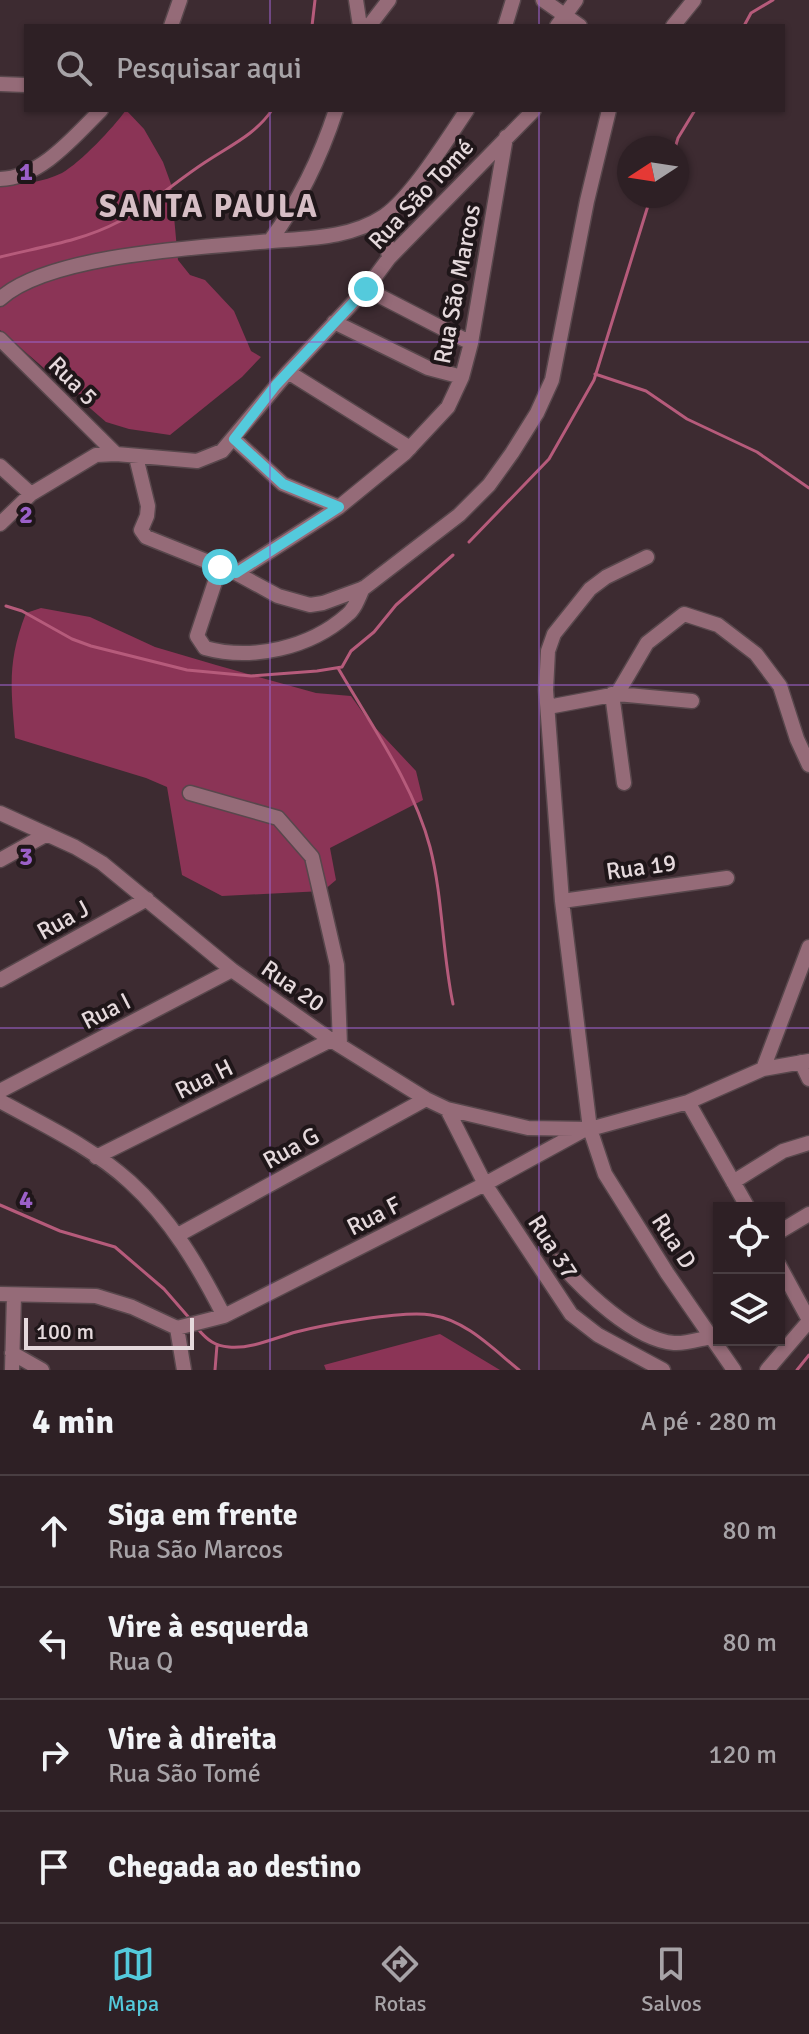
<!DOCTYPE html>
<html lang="pt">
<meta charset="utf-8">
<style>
:root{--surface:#2e2025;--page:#36282d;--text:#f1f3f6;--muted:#a7a3a7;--line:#493e42;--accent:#54cadc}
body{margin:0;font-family:Signika,sans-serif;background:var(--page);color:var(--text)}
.controls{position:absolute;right:24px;bottom:24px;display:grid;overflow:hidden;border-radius:0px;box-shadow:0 2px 6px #0004}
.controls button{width:72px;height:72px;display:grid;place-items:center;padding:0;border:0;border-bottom:2px solid var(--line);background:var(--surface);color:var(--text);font:40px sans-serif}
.compass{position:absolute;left:617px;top:136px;width:72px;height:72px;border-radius:50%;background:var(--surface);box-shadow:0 2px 6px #0004;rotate:258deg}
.scale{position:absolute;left:24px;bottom:20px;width:170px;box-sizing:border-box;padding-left:8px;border:4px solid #e5d9dc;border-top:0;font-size:22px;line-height:28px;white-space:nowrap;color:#e5d9dc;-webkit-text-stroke:6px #1f1619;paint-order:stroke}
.stop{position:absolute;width:24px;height:24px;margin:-18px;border:6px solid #54cadc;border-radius:50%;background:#fff}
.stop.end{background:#54cadc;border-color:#fff;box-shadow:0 2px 8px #0008}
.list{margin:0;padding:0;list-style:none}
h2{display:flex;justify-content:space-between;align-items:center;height:104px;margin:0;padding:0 32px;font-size:34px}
h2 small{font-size:26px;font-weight:400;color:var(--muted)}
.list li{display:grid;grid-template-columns:52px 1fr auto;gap:24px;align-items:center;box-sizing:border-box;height:112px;padding:0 32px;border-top:2px solid var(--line)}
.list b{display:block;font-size:30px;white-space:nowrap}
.list p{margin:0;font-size:26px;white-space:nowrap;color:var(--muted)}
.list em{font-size:26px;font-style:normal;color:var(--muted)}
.icon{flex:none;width:44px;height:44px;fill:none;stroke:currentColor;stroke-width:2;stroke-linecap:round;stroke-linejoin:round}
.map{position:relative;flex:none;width:809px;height:1370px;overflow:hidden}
.search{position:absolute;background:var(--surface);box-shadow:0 2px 6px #0004;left:24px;right:24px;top:24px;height:88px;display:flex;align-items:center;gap:20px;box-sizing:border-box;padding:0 28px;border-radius:0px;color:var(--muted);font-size:30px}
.sheet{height:552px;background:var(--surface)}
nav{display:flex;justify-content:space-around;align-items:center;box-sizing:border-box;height:112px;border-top:2px solid var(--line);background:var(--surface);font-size:22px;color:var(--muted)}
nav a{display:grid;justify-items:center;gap:4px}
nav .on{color:var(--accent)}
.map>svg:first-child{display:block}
</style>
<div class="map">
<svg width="809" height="1370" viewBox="0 0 809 1370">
<rect width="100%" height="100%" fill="#3d2b31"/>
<path fill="#8b3456" d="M126 110 144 129 163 162 171 184 178 260 190 275 205 280 234 311 251 351 261 357 242 377 170 435 129 429 106 422 0 330V185C20 185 44 182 62 173 81 162 113 128 126 110Z
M41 608 90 617 155 647 216 665 316 693 351 696 368 720 416 771 423 800 330 848 336 880 323 891 222 896 182 875 167 787 146 778 15 738C11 687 7 662 26 613Z
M440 1334 500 1370H326L324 1365Z"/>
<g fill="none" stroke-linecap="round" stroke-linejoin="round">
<path stroke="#b65b7b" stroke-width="3" d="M312 26 315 0
M744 26 751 13 773 0
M675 148 678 138 695 110
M0 257C40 247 82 241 118 222 149 206 175 182 204 163 229 146 255 135 272 110
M595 374 646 391 687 419 757 452 809 488
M469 542 549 459 594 380 651 196
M6 606 22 611 72 639 91 646 187 670 251 676 317 671 342 667 351 651 374 632 396 605 453 555
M338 668C371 725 413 783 430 847 443 898 442 952 453 1004
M0 1205 60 1231 115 1247 164 1289 191 1320
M198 1329C207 1340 215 1346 229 1347 251 1349 275 1338 296 1332 323 1325 404 1310 431 1315 466 1320 493 1349 519 1370
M215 1370 217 1345
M797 1370 809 1355"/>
<defs>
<path id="minor" d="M356 0 360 26
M543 0 580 26
M171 26 180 0
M369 26 389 0
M505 26 513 0
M557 26 576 0
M673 26 694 0
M0 84 26 85
M0 179C40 178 74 137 101 110
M383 217 389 258
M270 241C300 200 320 159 336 110
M366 289 471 343
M0 299C48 254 205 247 272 241 310 238 351 238 384 216 411 198 448 138 467 110
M334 322 428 368 462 377
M0 339 116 454
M288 372 410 448
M234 439 283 484 339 507
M136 457 148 506 147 516 141 530 146 537 236 573 278 596 310 605 323 603 364 588 459 515 489 485 512 453 537 413 552 380 587 201 609 110
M0 466 31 494
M0 524 31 494 96 455 116 454 197 461 222 451 288 372 366 289 389 258 534 110
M647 557 606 577 590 589 554 634 548 651 546 690 562 901 590 1129 605 1174 667 1273 734 1370
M220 567 197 636 205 648C252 661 310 648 347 615 355 609 359 597 363 588
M236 573 339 507 405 453 448 407 462 377 471 343 506 137
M612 694 624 783
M617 694 647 643 684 614 718 625 756 654 780 686 797 739 809 765
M548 707 617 694 692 701
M190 793 278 818 312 857 337 965 340 1045
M0 813 75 847 102 863 232 970 331 1040 426 1099 447 1109 528 1128 590 1129 688 1102 763 1069 809 1061
M0 860 47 834
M562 901 727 878
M0 980 147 899
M801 1062 809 1079
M763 1069 809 947
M0 1091 232 970
M0 1101C44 1125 93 1148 130 1182 171 1219 199 1267 224 1316
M688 1102 748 1208
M447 1109 485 1184 571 1314 598 1335 663 1370
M96 1157 331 1040
M733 1182 783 1151 809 1143
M779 1232 809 1214
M178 1235 426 1099
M558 1261C583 1290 634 1340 674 1343 685 1344 700 1339 711 1337
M779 1265 809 1320
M0 1294 96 1296 132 1307 177 1328
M177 1328 224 1316 485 1184 582 1131
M177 1328 184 1370
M12 1353 42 1370
M12 1370 14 1295
M767 1370 809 1321"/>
</defs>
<use href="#minor" stroke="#58474c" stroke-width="17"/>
<use href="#minor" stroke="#956b78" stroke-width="14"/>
</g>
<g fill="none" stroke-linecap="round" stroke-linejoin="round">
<path stroke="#54cadc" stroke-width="10" d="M220 567 236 573 339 507 283 484 234 439 276 385 366 289"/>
</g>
<path fill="none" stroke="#9b60c8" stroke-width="2" stroke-opacity="0.55" d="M270 0V26M539 0V26M270 110V1370M539 110V1370M0 342H809M0 685H809M0 1028H809"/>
<g text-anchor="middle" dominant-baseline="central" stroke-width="8" stroke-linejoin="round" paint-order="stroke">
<g font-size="24" fill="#e5d9dc" stroke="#1f1619">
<text transform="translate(421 194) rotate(-47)">Rua São Tomé</text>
<text transform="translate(457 284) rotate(-79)">Rua São Marcos</text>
<text transform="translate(73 381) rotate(45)">Rua 5</text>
<text transform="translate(641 867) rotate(-8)">Rua 19</text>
<text transform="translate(63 920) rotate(-29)">Rua J</text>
<text transform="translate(293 986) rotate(35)">Rua 20</text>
<text transform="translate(106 1011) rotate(-27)">Rua I</text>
<text transform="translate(204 1079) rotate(-26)">Rua H</text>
<text transform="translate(291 1148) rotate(-29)">Rua G</text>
<text transform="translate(374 1216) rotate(-27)">Rua F</text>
<text transform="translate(674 1241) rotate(57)">Rua D</text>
<text transform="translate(553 1247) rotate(57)">Rua 37</text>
</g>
<g font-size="32" font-weight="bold" letter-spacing="2" fill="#d6bec5" stroke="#1f1619">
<text x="209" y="206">SANTA PAULA</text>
</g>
</g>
<g font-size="26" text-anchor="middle" font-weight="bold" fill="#9b60c8" stroke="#1f1619" stroke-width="8" stroke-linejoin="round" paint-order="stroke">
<text x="26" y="180">1</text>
<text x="26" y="523">2</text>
<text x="26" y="865">3</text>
<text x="26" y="1208">4</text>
</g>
</svg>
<div class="controls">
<button><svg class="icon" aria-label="locate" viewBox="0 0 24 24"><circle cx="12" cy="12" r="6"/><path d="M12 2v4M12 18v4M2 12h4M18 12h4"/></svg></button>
<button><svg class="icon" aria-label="layers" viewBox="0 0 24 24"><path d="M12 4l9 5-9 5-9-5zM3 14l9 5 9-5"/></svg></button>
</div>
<svg class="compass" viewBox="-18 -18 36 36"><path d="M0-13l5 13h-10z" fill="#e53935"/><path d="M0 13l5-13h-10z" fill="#a7a3a7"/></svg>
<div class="scale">100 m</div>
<div class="stop" style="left:220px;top:567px"></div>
<div class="stop end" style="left:366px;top:289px"></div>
<div class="search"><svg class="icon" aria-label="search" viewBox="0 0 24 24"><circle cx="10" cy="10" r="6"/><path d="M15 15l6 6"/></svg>Pesquisar aqui</div>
</div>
<section class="sheet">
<h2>4 min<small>A pé · 280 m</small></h2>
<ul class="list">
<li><svg class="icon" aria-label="ahead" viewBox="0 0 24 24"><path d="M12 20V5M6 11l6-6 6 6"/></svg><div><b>Siga em frente</b><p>Rua São Marcos</p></div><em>80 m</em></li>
<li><svg class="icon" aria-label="left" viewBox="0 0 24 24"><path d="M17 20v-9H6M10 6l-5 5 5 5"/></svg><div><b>Vire à esquerda</b><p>Rua Q</p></div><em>80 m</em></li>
<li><svg class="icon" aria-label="right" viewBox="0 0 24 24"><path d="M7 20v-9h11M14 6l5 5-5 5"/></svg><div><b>Vire à direita</b><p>Rua São Tomé</p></div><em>120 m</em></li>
<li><svg class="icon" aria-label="arrive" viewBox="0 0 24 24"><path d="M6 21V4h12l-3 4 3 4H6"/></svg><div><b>Chegada ao destino</b></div></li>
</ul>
</section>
<nav>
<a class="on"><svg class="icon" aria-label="map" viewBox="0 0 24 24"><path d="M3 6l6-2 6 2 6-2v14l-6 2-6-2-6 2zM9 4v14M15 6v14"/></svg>Mapa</a>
<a><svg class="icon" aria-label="directions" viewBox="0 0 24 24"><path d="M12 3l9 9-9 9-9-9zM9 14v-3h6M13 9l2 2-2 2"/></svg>Rotas</a>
<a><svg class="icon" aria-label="saved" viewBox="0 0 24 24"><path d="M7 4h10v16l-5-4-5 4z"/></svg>Salvos</a>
</nav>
